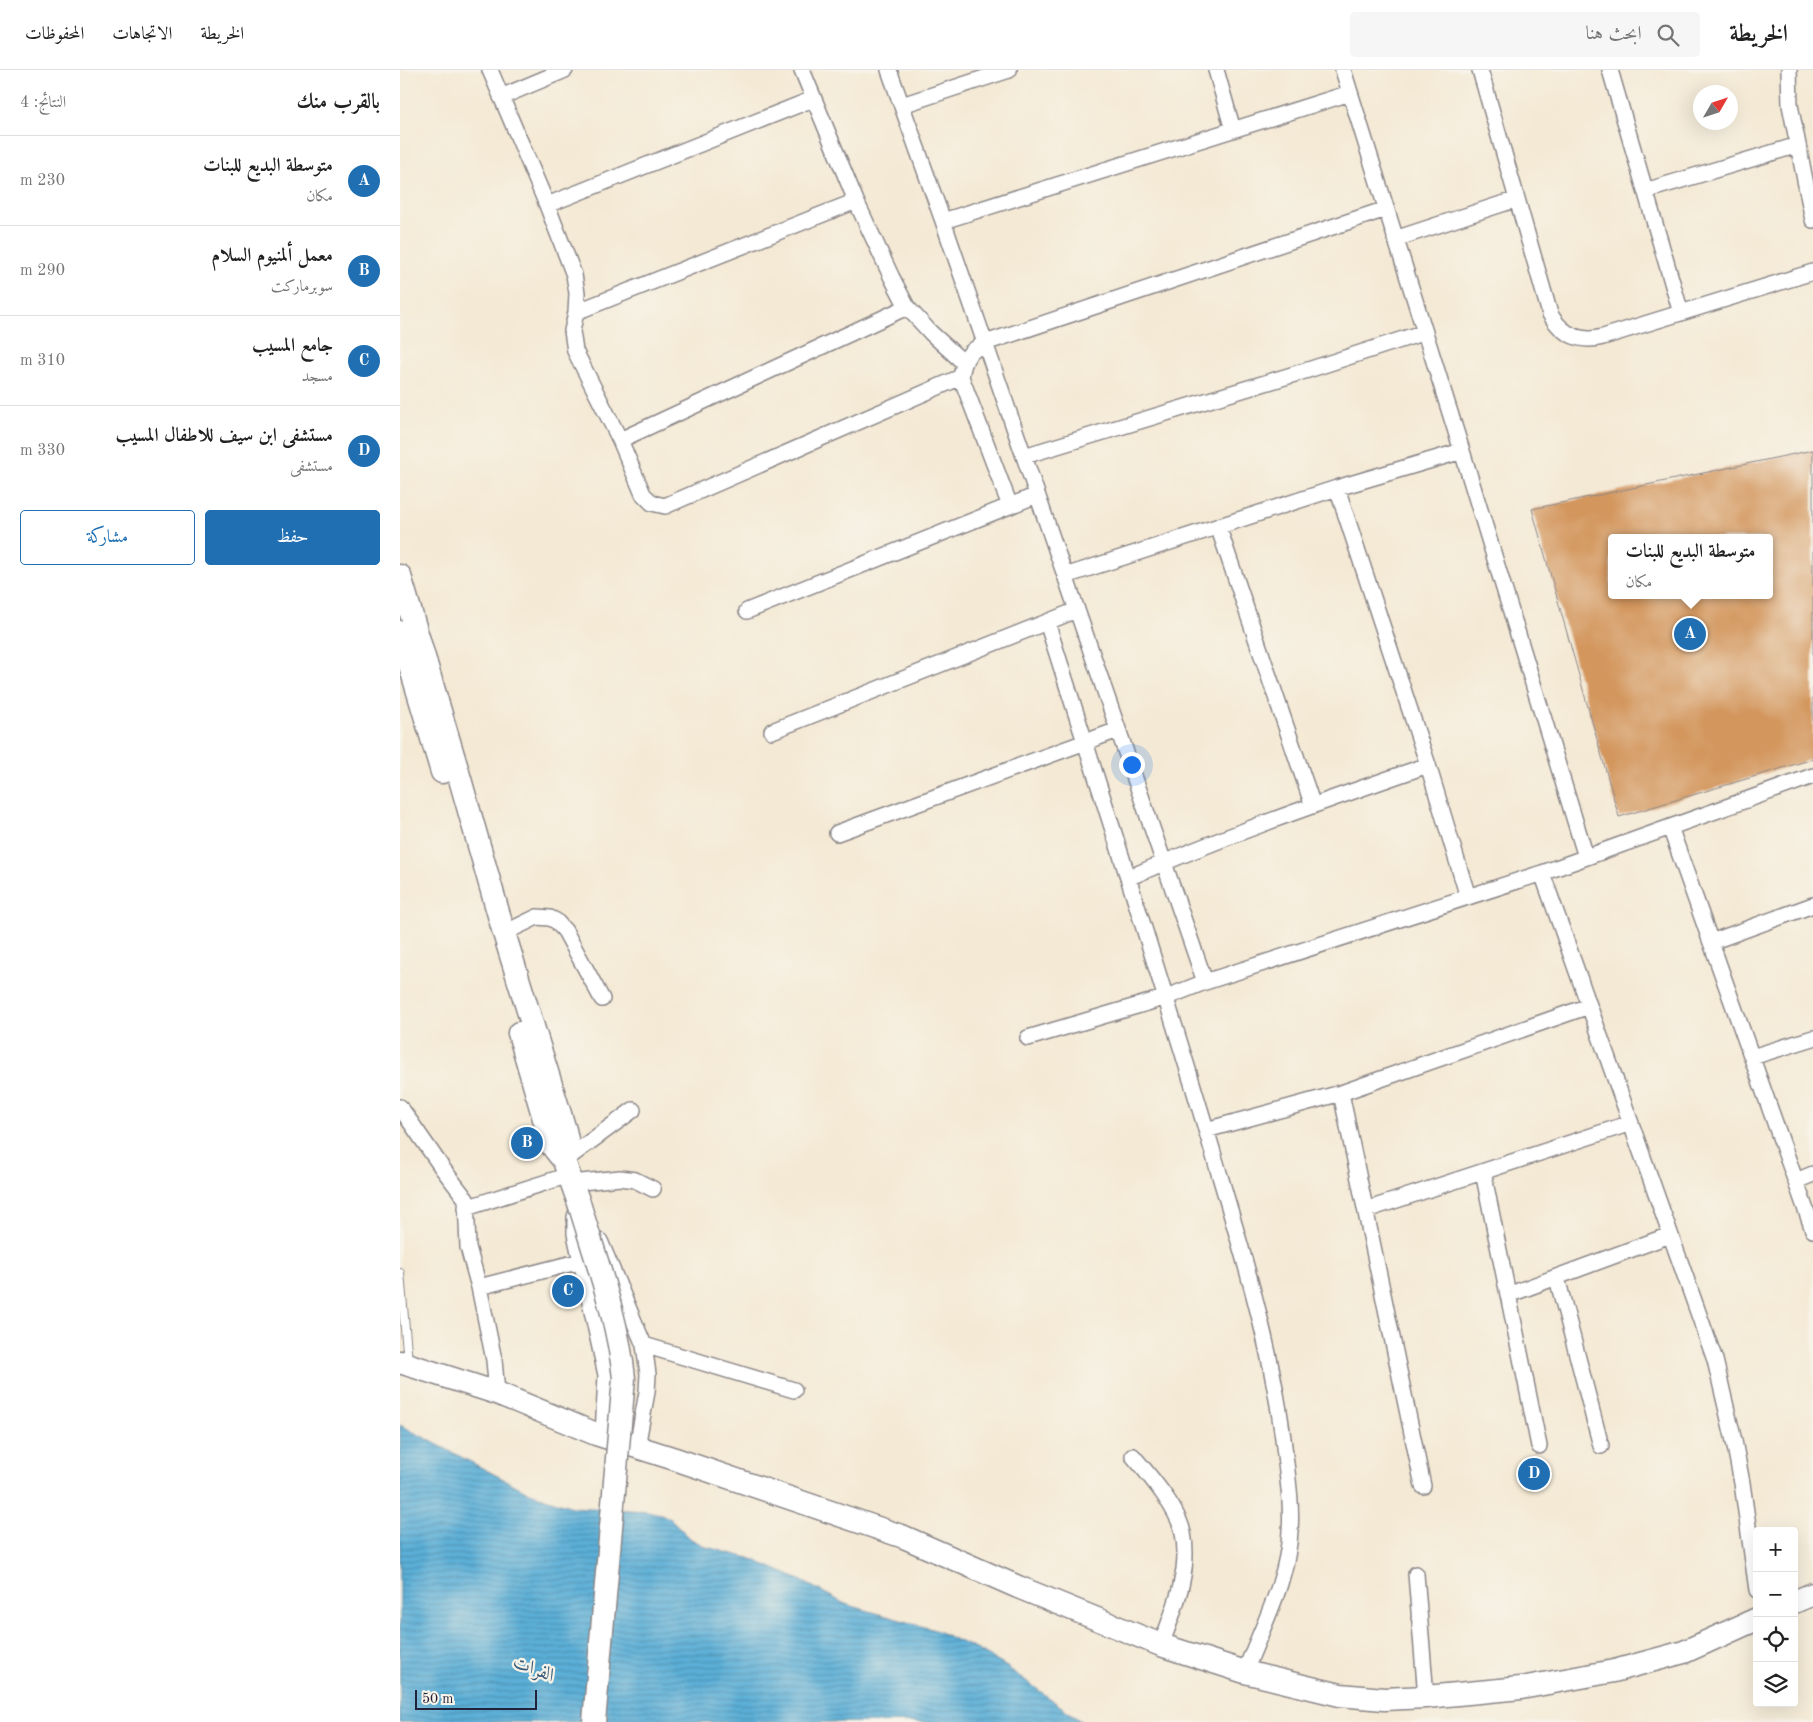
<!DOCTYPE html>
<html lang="ar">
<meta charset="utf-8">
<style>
:root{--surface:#fff;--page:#f6f6f6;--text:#222;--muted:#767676;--line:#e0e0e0;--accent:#1f6fb2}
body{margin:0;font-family:"Old Standard TT",Amiri,serif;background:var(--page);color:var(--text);direction:rtl}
.controls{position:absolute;right:15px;bottom:15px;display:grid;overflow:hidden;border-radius:5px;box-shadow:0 5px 20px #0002}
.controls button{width:45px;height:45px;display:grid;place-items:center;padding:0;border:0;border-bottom:1px solid var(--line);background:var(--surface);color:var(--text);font:25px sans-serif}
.compass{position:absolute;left:1293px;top:15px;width:45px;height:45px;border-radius:50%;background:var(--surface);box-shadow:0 5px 20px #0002;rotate:51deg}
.scale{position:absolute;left:15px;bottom:12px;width:122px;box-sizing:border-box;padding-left:5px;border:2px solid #22223b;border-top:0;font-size:14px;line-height:18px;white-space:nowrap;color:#22223b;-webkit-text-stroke:4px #f7f3e8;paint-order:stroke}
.you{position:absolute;left:731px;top:694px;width:18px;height:18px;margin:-12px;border:4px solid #fff;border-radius:50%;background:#1a73e8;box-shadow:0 0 0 8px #1a73e833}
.badge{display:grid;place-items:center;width:32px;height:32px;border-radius:50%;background:var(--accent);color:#fff;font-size:16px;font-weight:700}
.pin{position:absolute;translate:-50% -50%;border:2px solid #fff;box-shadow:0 1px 5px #0006}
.popup{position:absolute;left:1208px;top:464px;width:165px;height:65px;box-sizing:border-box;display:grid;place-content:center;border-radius:5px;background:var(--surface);filter:drop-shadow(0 1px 4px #0005);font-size:16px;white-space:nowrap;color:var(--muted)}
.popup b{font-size:19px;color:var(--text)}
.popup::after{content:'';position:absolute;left:50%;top:100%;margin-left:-10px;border:10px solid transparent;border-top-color:var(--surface)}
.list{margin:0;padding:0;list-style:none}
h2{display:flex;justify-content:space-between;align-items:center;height:65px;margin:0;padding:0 20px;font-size:21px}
h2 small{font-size:16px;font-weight:400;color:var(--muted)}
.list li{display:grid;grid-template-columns:32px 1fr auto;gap:15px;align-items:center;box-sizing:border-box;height:90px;padding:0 20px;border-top:1px solid var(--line)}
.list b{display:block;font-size:19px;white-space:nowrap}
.list p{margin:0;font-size:16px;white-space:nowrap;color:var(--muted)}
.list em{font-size:16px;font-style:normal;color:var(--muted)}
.actions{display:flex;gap:10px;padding:15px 20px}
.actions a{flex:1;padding:11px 0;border:1px solid var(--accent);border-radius:5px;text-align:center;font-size:18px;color:var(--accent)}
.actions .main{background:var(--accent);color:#fff}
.icon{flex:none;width:28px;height:28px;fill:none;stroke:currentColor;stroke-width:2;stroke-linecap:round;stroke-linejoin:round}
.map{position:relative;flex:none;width:1413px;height:1652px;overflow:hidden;direction:ltr}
header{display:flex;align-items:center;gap:30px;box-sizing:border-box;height:70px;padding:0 25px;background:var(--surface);border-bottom:1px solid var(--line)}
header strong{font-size:24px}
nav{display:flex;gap:28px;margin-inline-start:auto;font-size:18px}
.search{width:350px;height:45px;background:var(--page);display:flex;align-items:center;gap:12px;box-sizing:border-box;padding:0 18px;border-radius:5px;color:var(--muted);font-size:19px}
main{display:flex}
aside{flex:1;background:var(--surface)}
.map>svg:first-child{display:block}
</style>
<header>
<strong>الخريطة</strong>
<div class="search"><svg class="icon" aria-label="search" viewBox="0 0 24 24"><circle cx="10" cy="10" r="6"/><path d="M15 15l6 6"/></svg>ابحث هنا</div>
<nav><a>الخريطة</a><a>الاتجاهات</a><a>المحفوظات</a></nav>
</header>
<main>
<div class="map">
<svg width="1413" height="1652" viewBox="0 0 1413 1652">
<defs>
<pattern id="water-rules" width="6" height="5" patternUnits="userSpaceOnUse" patternTransform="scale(1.25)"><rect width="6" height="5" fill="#5bafd7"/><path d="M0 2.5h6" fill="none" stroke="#4b8eb0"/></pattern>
</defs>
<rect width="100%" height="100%" fill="#f7f3e8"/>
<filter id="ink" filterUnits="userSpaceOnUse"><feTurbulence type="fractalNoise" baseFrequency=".02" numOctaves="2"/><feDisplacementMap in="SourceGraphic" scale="10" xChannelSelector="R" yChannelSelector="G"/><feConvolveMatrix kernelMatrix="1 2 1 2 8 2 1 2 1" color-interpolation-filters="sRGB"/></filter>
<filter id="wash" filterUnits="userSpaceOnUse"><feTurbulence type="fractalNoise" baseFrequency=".0096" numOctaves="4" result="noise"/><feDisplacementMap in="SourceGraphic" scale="20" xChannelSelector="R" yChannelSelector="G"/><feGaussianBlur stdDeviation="1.12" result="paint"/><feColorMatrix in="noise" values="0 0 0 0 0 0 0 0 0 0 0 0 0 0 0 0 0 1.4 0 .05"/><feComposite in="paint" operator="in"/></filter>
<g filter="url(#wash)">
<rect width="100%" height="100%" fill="#f4e9d4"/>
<path fill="url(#water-rules)" stroke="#3e6889" d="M0 1355 130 1423 172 1437 247 1441 261 1444 271 1449 291 1469 306 1477 349 1488 400 1510 445 1534 535 1560 578 1580 607 1597 682 1652H0Z"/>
<g id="blocks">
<path fill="#d3965d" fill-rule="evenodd" d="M1413 380V689L1219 747 1132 439ZM1211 468H1369V525H1211Z"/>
</g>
</g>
<g filter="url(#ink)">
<use href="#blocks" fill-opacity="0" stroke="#8b8688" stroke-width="1"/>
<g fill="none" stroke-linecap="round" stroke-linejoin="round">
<defs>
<path id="lane" d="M0 1203 8 1292"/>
<path id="street" d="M90 0 147 135 174 205 177 223 176 242 172 261 175 281 220 370 243 424 252 433 265 436 561 307
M402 0 456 131 492 208 507 237 531 263 564 293
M489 0 543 151 805 912
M816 0 833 60
M943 0 1062 381 1186 787
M1080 0 1150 244C1162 265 1180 273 1203 267L1413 202
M1210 0 1281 243
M1389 0 1390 35 1413 150
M101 27 165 0
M502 35 609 0
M1245 121 1398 75
M147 135 413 29
M543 151 950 23
M995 169 1117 129
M176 242 456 131
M220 370 507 237
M624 386 908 300 1025 262
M937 418 1028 695 1068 827
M610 436 561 307C564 288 568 282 585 273L986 139
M818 456 913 736
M665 506 937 418 1062 381
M677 540 647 552C703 730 761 907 814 1086 843 1184 874 1283 885 1385 888 1410 892 1436 890 1461 888 1511 862 1556 845 1602
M347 541 637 425
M372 661 647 552
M1270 757 1413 1160
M437 763 718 660
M1142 803 1315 1290 1334 1371 1342 1413 1357 1520
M728 808C826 765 928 730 1028 695
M104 863 137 847 150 848 156 851 165 861 202 929
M1311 872 1413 835
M628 968 767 927 805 912 1142 803 1413 706
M1352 987 1413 968
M941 1023 1023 1416
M0 1037 43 1099 66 1129 68 1177 79 1217 94 1290 97 1323
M806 1060 941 1023 1189 936
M164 1091 233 1040
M1083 1102 1139 1376
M1396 1111 1413 1104
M172 1113 220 1108 235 1110 253 1119
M178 1137 175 1147V1164L206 1305 203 1366
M66 1138 169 1105
M966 1140 1231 1053
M200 1171 244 1275 248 1304 247 1322 237 1377
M1157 1208 1201 1376
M79 1217 181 1191
M1108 1225 1270 1165
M244 1275 394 1320
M733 1386C749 1405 778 1438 783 1463 791 1501 774 1540 761 1575
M1016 1504 1026 1627"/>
<path id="secondary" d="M0 506 56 695 104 863 165 1060 168 1074 164 1091
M0 562 42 702
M119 963 152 1076 164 1091 179 1133
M0 1292 97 1323 196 1364 275 1389 504 1467 618 1517 761 1575 845 1602 940 1625 984 1629 1026 1627 1121 1618 1214 1601 1284 1582 1357 1549
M1394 1532 1413 1524"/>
</defs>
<use href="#lane" stroke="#8b8688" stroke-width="10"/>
<use href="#street" stroke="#8b8688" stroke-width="18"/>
<use href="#secondary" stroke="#8b8688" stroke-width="25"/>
<use href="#lane" stroke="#fff" stroke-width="8"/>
<use href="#street" stroke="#fff" stroke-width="15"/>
<use href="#secondary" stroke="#fff" stroke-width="22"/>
<defs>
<path id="secondary-bridge" d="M179 1133C196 1190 218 1249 224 1308L194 1652"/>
</defs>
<use href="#secondary-bridge" stroke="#8b8688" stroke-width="25" stroke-linecap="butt"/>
<use href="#secondary-bridge" stroke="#fff" stroke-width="22"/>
</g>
</g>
<g text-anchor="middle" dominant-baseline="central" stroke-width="4.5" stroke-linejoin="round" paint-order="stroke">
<g font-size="19" font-style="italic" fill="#395a79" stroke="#f7f3e8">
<text transform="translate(134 1600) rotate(21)">الفرات</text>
</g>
</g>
</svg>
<div class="controls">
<button>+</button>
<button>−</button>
<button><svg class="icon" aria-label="locate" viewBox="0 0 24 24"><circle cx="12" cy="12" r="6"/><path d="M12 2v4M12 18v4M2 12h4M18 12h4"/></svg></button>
<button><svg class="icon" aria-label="layers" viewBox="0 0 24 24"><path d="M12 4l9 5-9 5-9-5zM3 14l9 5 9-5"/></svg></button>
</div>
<svg class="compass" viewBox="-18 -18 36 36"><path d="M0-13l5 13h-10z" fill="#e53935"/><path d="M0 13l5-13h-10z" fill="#767676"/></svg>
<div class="scale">50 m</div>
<div class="you"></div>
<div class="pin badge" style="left:1290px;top:564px">A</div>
<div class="popup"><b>متوسطة البديع للبنات</b>مكان</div>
<div class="pin badge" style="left:127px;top:1073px">B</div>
<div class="pin badge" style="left:168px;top:1221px">C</div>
<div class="pin badge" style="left:1134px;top:1404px">D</div>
</div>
<aside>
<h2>بالقرب منك<small>النتائج: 4</small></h2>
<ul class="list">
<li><span class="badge">A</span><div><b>متوسطة البديع للبنات</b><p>مكان</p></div><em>230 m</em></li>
<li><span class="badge">B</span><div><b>معمل ألمنيوم السلام</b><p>سوبرماركت</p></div><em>290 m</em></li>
<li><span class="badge">C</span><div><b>جامع المسيب</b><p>مسجد</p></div><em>310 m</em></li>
<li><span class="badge">D</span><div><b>مستشفى ابن سيف للاطفال المسيب</b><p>مستشفى</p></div><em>330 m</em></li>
</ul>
<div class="actions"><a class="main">حفظ</a><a>مشاركة</a></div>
</aside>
</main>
